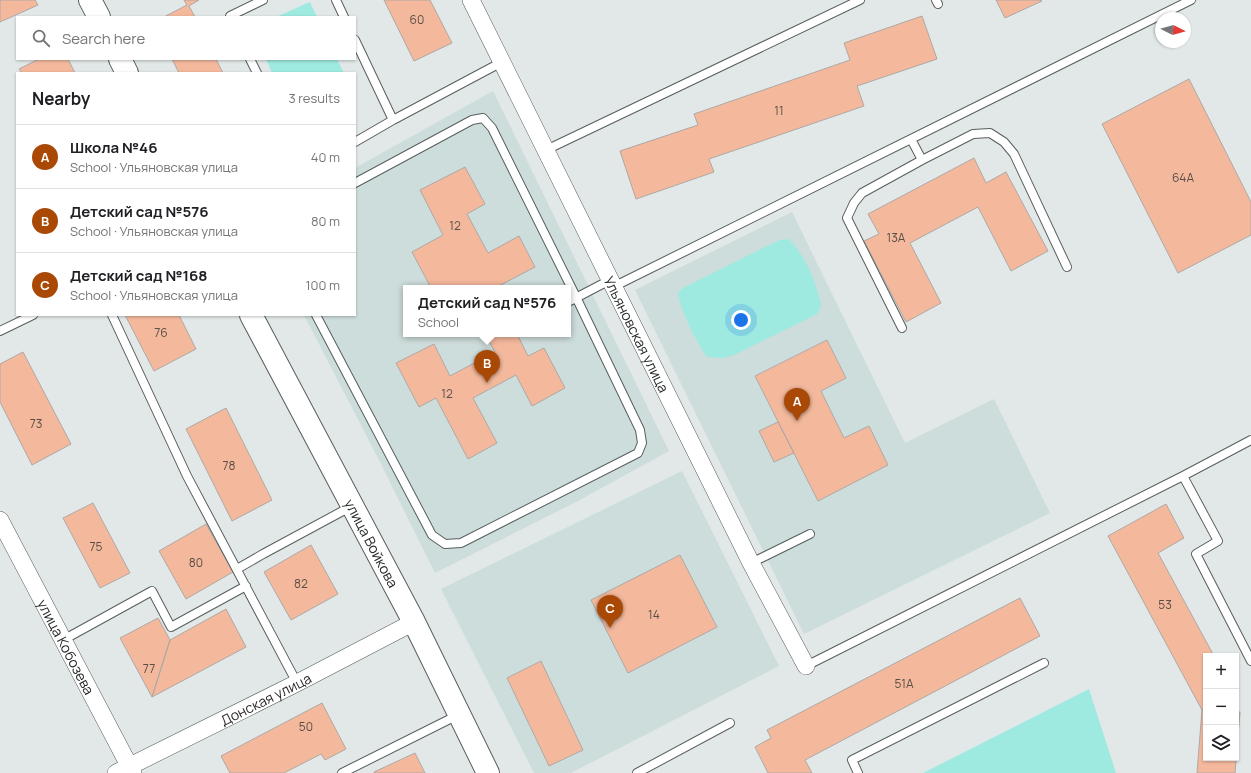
<!DOCTYPE html>
<meta charset="utf-8">
<style>
:root{--surface:#fff;--page:#f6f6f6;--text:#202124;--muted:#757577;--line:#e0e0e0;--accent:#aa4905}
body{margin:0;font-family:Manrope,sans-serif;background:var(--page);color:var(--text)}
.controls{position:absolute;right:12px;bottom:12px;display:grid;overflow:hidden;border-radius:0px;box-shadow:0 1px 3px #0004}
.controls button{width:36px;height:36px;display:grid;place-items:center;padding:0;border:0;border-bottom:1px solid var(--line);background:var(--surface);color:var(--text);font:20px sans-serif}
.compass{position:absolute;left:1155px;top:12px;width:36px;height:36px;border-radius:50%;background:var(--surface);box-shadow:0 1px 3px #0004;rotate:95deg}
.you{position:absolute;left:741px;top:320px;width:14px;height:14px;margin:-10px;border:3px solid #fff;border-radius:50%;background:#1a73e8;box-shadow:0 0 0 6px #1a73e833}
.badge{display:grid;place-items:center;width:26px;height:26px;border-radius:50%;background:var(--accent);color:#fff;font-size:13px;font-weight:700}
.pin{position:absolute;translate:-50% -33px;filter:drop-shadow(0 1px 2px #0008)}
.pin::after{content:'';position:absolute;top:21px;width:14px;height:12px;background:inherit;clip-path:polygon(0 0,100% 0,50% 100%)}
.popup{position:absolute;left:403px;top:285px;width:168px;height:52px;box-sizing:border-box;display:grid;place-content:center;border-radius:0px;background:var(--surface);filter:drop-shadow(0 1px 3px #0005);font-size:13px;white-space:nowrap;color:var(--muted)}
.popup b{font-size:15px;color:var(--text)}
.popup::after{content:'';position:absolute;left:50%;top:100%;margin-left:-8px;border:8px solid transparent;border-top-color:var(--surface)}
.list{margin:0;padding:0;list-style:none}
h2{display:flex;justify-content:space-between;align-items:center;height:52px;margin:0;padding:0 16px;font-size:17px}
h2 small{font-size:13px;font-weight:400;color:var(--muted)}
.list li{display:grid;grid-template-columns:26px 1fr auto;gap:12px;align-items:center;box-sizing:border-box;height:64px;padding:0 16px;border-top:1px solid var(--line)}
.list b{display:block;font-size:15px;white-space:nowrap}
.list p{margin:0;font-size:13px;white-space:nowrap;color:var(--muted)}
.list em{font-size:13px;font-style:normal;color:var(--muted)}
.icon{flex:none;width:22px;height:22px;fill:none;stroke:currentColor;stroke-width:2;stroke-linecap:round;stroke-linejoin:round}
.map{position:relative;flex:none;width:1251px;height:773px;overflow:hidden}
.search{position:absolute;background:var(--surface);box-shadow:0 1px 3px #0004;left:16px;top:16px;width:340px;height:44px;display:flex;align-items:center;gap:10px;box-sizing:border-box;padding:0 14px;border-radius:0px;color:var(--muted);font-size:15px}
.panel{position:absolute;background:var(--surface);box-shadow:0 1px 3px #0004;left:16px;top:72px;width:340px;height:244px;border-radius:0px}
.map>svg:first-child{display:block}
</style>
<div class="map">
<svg width="1251" height="773" viewBox="0 0 1251 773">
<rect width="100%" height="100%" fill="#e1e8e7"/>
<path fill="#cddddb" fill-rule="evenodd" d="M493 91 669 451 576 502 435 573 379 460 304 315H355V168ZM406 288H568V334H406Z
M792 212 905 443 994 399 1050 513 804 634 635 290Z
M682 471 779 666 571 773H534L441 589Z"/>
<path fill="#9eeae1" d="M310 2 317 17H276Z
M266 59H337L344 73H272Z
M788 239C804 252 818 286 821 306L817 314 734 355 723 358 707 357C697 344 680 309 678 293L683 288 767 246 780 240Z
M1089 689 1116 773H923Z"/>
<path fill="#f4b99d" stroke="#aea8a5" d="M0 0H35L38 5 0 22Z
M184 0H199L189 6 195 17H164L187 5Z
M384 0H430L452 43 414 61Z
M996 0H1041L1042 1 1005 18Z
M922 16 937 59 857 86 864 106 709 159 714 172 636 199 620 151 698 125 694 114 850 60 844 43Z
M39 59H68L75 73H22L19 69Z
M172 59H216L223 73H179Z
M1189 79 1251 202V235L1178 273 1102 124Z
M974 158 986 183 1006 172 1048 251 1011 271 978 207 910 243 941 303 906 322 864 241 879 234 868 214Z
M465 167 485 204 467 214 488 253 519 236 535 267 495 288H461L460 286 456 288H431L412 252 443 235 420 190Z
M125 315H179L196 349 154 371Z
M485 334H517L528 356 544 348 565 388 532 406 516 375 473 398 497 443 468 459 436 398 419 407 396 363 434 344 450 376 495 352Z
M827 340 846 378 821 391 844 438 869 426 888 465 818 501 755 376Z
M23 352 71 444 32 465 0 402V364Z
M226 408 272 500 232 521 186 429Z
M778 422 794 453 774 462 759 431Z
M93 503 130 573 100 588 63 518Z
M1166 504 1184 538 1158 553 1214 656H1206V707L1202 710 1108 536Z
M206 524 233 572 186 599 159 551Z
M311 545 338 594 291 620 264 572Z
M680 555 717 627 628 673 591 600Z
M1020 598 1040 636 805 760 812 773H768L755 747 771 738 767 730Z
M226 609 246 647 152 697 170 640Z
M158 618 170 640 152 697 120 638Z
M541 661 583 750 549 766 507 678Z
M322 703 346 749 325 760 321 754 284 773H230L221 756Z
M1202 710H1206V758H1236V712H1240L1235 773H1197Z
M415 753 425 773H374V772Z"/>
<g fill="none" stroke-linecap="round" stroke-linejoin="round">
<defs>
<path id="lane" d="M336 0 344 17
M936 0 938 4
M230 17V16L263 0
M355 40 393 120
M250 59 257 73
M911 139 922 160 973 134 990 133 1004 142 1014 154 1067 267
M355 142 393 120 502 62
M546 150 860 0
M613 287 1191 0
M568 302 610 280
M112 315 187 476 297 683
M316 315 432 535 445 544 461 543 638 453 642 443 640 430 576 297 492 128 483 118 472 120 355 183
M902 328 847 218 854 203 862 193 922 160
M0 331 33 315
M1183 476 1218 541 1196 554 1251 661
M751 563 810 534
M237 569 263 554 352 506
M63 640 152 591 171 627 246 586
M806 666 1183 476 1251 440
M342 773 458 715
M637 773 730 723
M858 773 852 760 1044 663"/>
<g id="street">
<path id="s1" d="M471 0 751 563 806 666"/>
<path id="s2" d="M0 520 133 773"/>
<path id="s3" d="M116 773 297 683 414 622"/>
</g>
<g id="secondary">
<path d="M90 0 99 17"/>
<path d="M120 59 127 73"/>
<path id="s4" d="M251 315 414 622 488 773"/>
</g>
</defs>
<use href="#lane" stroke="#575e5d" stroke-width="10"/>
<use href="#street" stroke="#575e5d" stroke-width="18"/>
<use href="#secondary" stroke="#575e5d" stroke-width="24"/>
<use href="#lane" stroke="#fff" stroke-width="8"/>
<use href="#street" stroke="#fff" stroke-width="17"/>
<use href="#secondary" stroke="#fff" stroke-width="22"/>
</g>
<g text-anchor="middle" dominant-baseline="central" stroke-width="3" stroke-linejoin="round" paint-order="stroke">
<g font-size="12" fill="#5a4e46">
<text x="417" y="19">60</text>
<text x="779" y="110">11</text>
<text x="1183" y="177">64А</text>
<text x="455" y="225">12</text>
<text x="896" y="237">13А</text>
<text x="161" y="332">76</text>
<text x="447" y="393">12</text>
<text x="36" y="423">73</text>
<text x="229" y="465">78</text>
<text x="96" y="546">75</text>
<text x="196" y="562">80</text>
<text x="301" y="583">82</text>
<text x="1165" y="604">53</text>
<text x="654" y="614">14</text>
<text x="149" y="668">77</text>
<text x="904" y="683">51А</text>
<text x="306" y="726">50</text>
</g>
<g font-size="14" fill="#272a29" stroke="#eef5f4">
<text stroke="none"><textPath href="#s1" startOffset="373">Ульяновская улица</textPath></text>
<text stroke="none"><textPath href="#s4" startOffset="258">улица Войкова</textPath></text>
<text stroke="none"><textPath href="#s2" startOffset="143">улица Кобозева</textPath></text>
<text stroke="none"><textPath href="#s3" startOffset="167">Донская улица</textPath></text>
</g>
</g>
</svg>
<div class="controls">
<button>+</button>
<button>−</button>
<button><svg class="icon" aria-label="layers" viewBox="0 0 24 24"><path d="M12 4l9 5-9 5-9-5zM3 14l9 5 9-5"/></svg></button>
</div>
<svg class="compass" viewBox="-18 -18 36 36"><path d="M0-13l5 13h-10z" fill="#e53935"/><path d="M0 13l5-13h-10z" fill="#757577"/></svg>
<div class="you"></div>
<div class="pin badge" style="left:797px;top:421px">A</div>
<div class="pin badge" style="left:487px;top:383px">B</div>
<div class="popup"><b>Детский сад №576</b>School</div>
<div class="pin badge" style="left:610px;top:628px">C</div>
<div class="search"><svg class="icon" aria-label="search" viewBox="0 0 24 24"><circle cx="10" cy="10" r="6"/><path d="M15 15l6 6"/></svg>Search here</div>
<section class="panel">
<h2>Nearby<small>3 results</small></h2>
<ul class="list">
<li><span class="badge">A</span><div><b>Школа №46</b><p>School · Ульяновская улица</p></div><em>40 m</em></li>
<li><span class="badge">B</span><div><b>Детский сад №576</b><p>School · Ульяновская улица</p></div><em>80 m</em></li>
<li><span class="badge">C</span><div><b>Детский сад №168</b><p>School · Ульяновская улица</p></div><em>100 m</em></li>
</ul>
</section>
</div>
